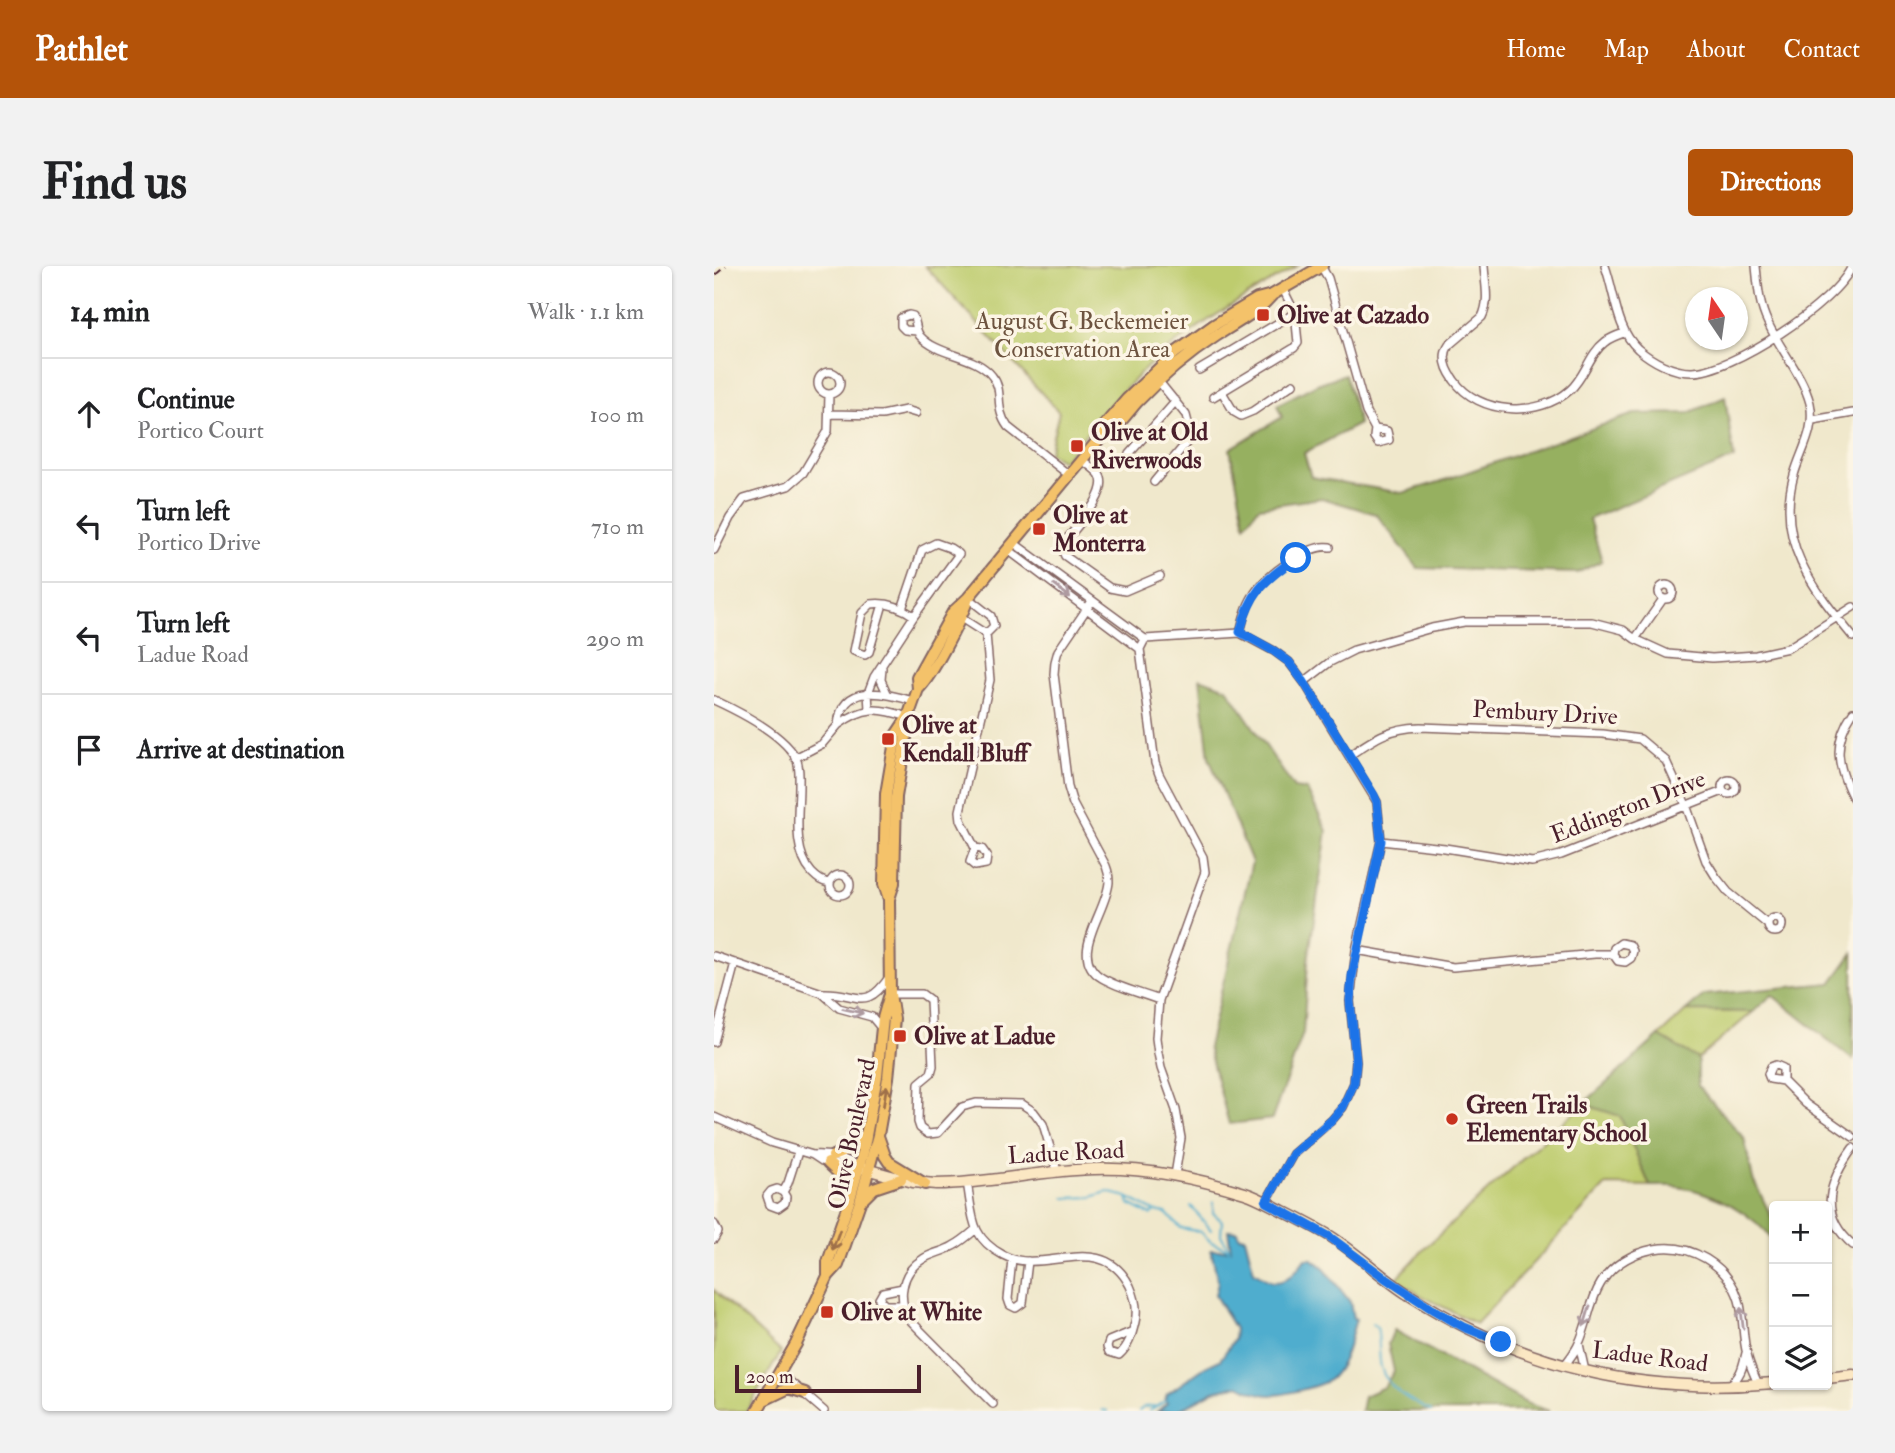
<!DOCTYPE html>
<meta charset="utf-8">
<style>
:root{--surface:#fff;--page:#f2f2f2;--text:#202124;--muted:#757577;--line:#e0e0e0;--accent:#b45309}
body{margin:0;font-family:"IM FELL Double Pica",serif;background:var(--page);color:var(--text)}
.controls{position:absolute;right:21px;bottom:21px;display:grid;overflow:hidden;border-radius:7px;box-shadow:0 2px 5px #0004}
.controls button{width:63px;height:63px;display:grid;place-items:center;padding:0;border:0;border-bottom:2px solid var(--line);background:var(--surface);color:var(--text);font:35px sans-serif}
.compass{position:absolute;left:971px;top:21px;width:63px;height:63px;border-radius:50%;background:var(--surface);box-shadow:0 2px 5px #0004;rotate:347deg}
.scale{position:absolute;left:21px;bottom:18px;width:186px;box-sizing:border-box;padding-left:7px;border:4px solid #4a1f2b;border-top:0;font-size:19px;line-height:24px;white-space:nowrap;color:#4a1f2b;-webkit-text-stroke:5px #fcf5e5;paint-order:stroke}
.stop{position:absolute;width:21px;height:21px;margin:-16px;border:5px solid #1a73e8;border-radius:50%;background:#fff}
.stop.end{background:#1a73e8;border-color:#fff;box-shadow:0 2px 7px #0008}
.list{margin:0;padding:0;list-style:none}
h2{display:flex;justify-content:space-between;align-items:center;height:91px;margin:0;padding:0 28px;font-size:30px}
h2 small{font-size:23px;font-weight:400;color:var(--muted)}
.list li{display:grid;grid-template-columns:46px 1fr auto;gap:21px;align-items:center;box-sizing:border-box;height:112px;padding:0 28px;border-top:2px solid var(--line)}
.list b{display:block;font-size:26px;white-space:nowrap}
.list p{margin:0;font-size:23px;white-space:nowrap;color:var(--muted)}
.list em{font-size:23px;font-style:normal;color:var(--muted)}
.icon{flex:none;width:38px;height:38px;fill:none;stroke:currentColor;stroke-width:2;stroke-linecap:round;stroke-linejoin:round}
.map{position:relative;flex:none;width:1139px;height:1145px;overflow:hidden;border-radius:7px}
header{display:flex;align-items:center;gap:42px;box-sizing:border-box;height:98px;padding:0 35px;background:var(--accent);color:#fff}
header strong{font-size:33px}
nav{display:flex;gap:38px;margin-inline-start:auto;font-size:24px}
.intro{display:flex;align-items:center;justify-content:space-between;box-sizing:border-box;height:168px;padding:0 42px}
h1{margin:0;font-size:49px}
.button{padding:18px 32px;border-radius:7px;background:var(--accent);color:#fff;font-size:24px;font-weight:700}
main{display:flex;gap:42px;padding:0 42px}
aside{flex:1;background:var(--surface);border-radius:7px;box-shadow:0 2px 5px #0004}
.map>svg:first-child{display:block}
</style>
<header>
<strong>Pathlet</strong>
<nav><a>Home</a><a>Map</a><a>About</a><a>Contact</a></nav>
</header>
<div class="intro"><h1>Find us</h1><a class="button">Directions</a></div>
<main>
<aside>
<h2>14 min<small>Walk · 1.1 km</small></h2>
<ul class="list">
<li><svg class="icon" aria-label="ahead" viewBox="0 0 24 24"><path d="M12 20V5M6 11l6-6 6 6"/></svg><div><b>Continue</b><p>Portico Court</p></div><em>100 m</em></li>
<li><svg class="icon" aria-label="left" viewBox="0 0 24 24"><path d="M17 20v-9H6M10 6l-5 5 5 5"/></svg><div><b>Turn left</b><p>Portico Drive</p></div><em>710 m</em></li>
<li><svg class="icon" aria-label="left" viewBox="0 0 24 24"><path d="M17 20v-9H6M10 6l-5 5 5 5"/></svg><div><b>Turn left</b><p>Ladue Road</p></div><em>290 m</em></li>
<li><svg class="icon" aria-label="arrive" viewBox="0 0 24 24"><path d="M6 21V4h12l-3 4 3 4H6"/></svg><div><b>Arrive at destination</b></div></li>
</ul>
</aside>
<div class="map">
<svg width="1139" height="1145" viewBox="0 0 1139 1145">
<rect width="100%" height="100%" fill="#fcf5e5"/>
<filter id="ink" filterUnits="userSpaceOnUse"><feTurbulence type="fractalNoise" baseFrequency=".0143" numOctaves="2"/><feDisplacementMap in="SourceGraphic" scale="14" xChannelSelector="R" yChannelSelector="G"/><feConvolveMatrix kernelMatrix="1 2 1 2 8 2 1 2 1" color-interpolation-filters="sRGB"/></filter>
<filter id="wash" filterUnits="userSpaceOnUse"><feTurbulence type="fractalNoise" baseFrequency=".00686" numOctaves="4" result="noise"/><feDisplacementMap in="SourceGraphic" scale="28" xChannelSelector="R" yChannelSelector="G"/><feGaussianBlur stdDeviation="1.57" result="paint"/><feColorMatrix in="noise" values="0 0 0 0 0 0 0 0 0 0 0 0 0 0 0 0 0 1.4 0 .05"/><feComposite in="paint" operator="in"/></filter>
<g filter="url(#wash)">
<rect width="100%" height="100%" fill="#f0e8cc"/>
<path fill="#becc6e" stroke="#84764c" stroke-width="2" d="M211 0H584C537 27 490 54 448 88 411 118 381 158 349 195L335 187 345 146Z
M972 745 1039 746 984 793 945 770Z
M869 838 906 849 936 920 892 919 762 1058 708 1030 682 1013 714 979Z
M0 1024 67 1086 32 1145H0Z"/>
<path fill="#96b061" stroke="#706846" stroke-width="2" d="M631 108 645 158 590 187 597 211 688 227 725 216 920 148 975 147 1011 131 1020 192 875 253 888 295 863 307 704 302 662 248 608 232 545 241 531 259 516 183 568 151 563 139 603 118Z
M486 412 513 422 580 522 593 524 613 565 594 695 589 767 558 853 515 858 494 781 538 596 495 492Z
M1139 687V794L1058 729 1039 746 972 745 990 729 1117 717Z
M945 770 984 793V820L1030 872 1039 913 1060 956V976C1039 947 1000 926 964 921 955 919 945 920 936 920L906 850 869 838Z
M680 1064 814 1138 835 1145H647L650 1130 670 1121 680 1105 674 1078Z"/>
<path fill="#50adce" stroke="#4d667c" stroke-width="2" d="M514 964 523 965 525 970 531 971 540 1006C546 1009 554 1016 561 1016 574 1016 585 1002 591 993H598L608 1000 636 1036 639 1052 642 1053C636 1072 633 1096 617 1112 609 1120 567 1130 555 1129 544 1129 534 1124 525 1119L500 1125 463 1145H444L453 1137 451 1135 453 1128 491 1101 506 1094 520 1074 521 1063 501 1029 504 1016 497 984H517Z"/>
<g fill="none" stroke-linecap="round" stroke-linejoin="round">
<path stroke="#50adce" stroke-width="2" d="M351 932 378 931 393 926 413 931 415 938 437 949 440 945 452 947 467 962 487 966 497 976 516 984
M414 932 440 945
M499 936V947L508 955 507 969 516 984
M477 940 497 964
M658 1058 663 1061C666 1074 664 1088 667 1101 673 1123 698 1136 717 1145
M388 1144 394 1145
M425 1145 430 1141 440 1140
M435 1145 451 1135"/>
</g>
</g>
<g filter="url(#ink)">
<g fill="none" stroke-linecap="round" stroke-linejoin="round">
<defs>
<path id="minor" d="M607 0 614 12 652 146 661 163 673 165 675 174 664 177 660 171 661 163
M770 0C771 18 776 35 768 51L735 79C727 91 732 103 740 114 764 149 825 152 856 124 871 111 875 88 891 76 896 72 904 69 910 67
M891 0C901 27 902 63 924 83 938 95 958 106 977 106 1017 107 1122 37 1138 0
M1042 0C1044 20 1045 39 1054 57 1067 85 1088 108 1096 137 1102 164 1087 184 1080 209 1061 276 1099 322 1139 371
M203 65 191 64 187 60V52L195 49 199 50C203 57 201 64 206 70 225 91 261 88 278 110 291 125 279 141 294 161L355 209
M485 104 581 47
M104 117a11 11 0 1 1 22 0a11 11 0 1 1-22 0Z
M508 126 520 146 527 150 539 145 579 118
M499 131 580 82 584 77 581 47 569 23
M115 148 168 149 192 144 202 147
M1099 154 1139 147
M415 188 462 135
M368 194C373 198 381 203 385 208 398 226 360 263 349 278L348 283 351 290 396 322 411 325 446 310
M440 216 473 176 477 168 472 149 442 112
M300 277 431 373 526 367 560 385 575 396 590 416 663 536 667 575 642 684 636 735 642 796 640 817 629 841 618 854 579 888 552 936
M0 284 16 252 30 233 74 220 89 207 114 165 115 128
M294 284 426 383
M945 326a7 7 0 1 1 14 0a7 7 0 1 1-14 0Z
M378 335 344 385 341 396 340 408 354 521 359 538 392 600C394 605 395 611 395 616 393 646 352 690 388 712 405 722 427 727 445 734
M169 338 155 386 151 389 140 385 148 347 157 338C172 336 187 341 200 350
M247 352 272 368 280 360 277 350 254 332
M526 367C529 354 532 341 539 330 549 311 595 277 616 281
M431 373 426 383 441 497 445 508 489 591 491 606 445 734 442 772 444 787 447 802 462 844 467 872 461 909
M921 373 949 333
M168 402 167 414 173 427
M590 416 616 396 640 384 718 362 750 356H878L909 364 921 373 954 388 998 392 1042 389 1074 382 1139 341
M0 434C26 446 68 467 82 492 86 500 85 510 85 519 85 546 78 585 98 607 104 613 108 616 116 617
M155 443 154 427 160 411 200 350 245 288 236 282 222 277 208 284 188 343
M1139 446C1118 477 1123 500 1139 532
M194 451C164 441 150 440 124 459 128 416 170 426 199 435
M636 489C661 472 675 462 706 461L889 468 926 473 952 495 972 539 992 595 1002 611 1014 626 1053 658
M81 492 108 478 124 459
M1008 521a7 7 0 1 1 14 0a7 7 0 1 1-14 0Z
M667 575 731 582 818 596 847 589 1009 525
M261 582 268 583 273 590 272 598 261 600 256 596 261 582 247 554 246 545 276 414 272 368
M116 619a10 10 0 1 1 20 0a10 10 0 1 1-20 0Z
M1054 659a7 7 0 1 1 14 0a7 7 0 1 1-14 0Z
M642 684 739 701 881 688H899L900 682 907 677 916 679 919 685 917 692 911 696 904 695 899 688
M0 690 108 727C144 725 150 748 176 710
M108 727 125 742 158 751 168 763
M176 728H208L216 734 219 800 217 807 205 817 204 856 206 862 214 868 224 867 248 841 262 837 308 838 320 846 329 858 343 905
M0 776 21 697
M1069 815V802L1062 799 1057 801 1054 808 1056 813 1069 815 1092 838 1139 871
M0 851 58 877 99 889 108 895 134 902 145 901C131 892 116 888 99 889
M1139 882C1115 915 1103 948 1139 979
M253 916C259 949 255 971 289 989 330 1011 387 963 416 1020 421 1031 424 1044 421 1056 418 1069 415 1080 405 1089L395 1086 393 1081 395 1075 417 1066
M69 926 63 923 57 925 53 930 56 939 64 942 71 937 72 931 69 926 74 917 84 886
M0 958 4 966 0 973
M261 964C254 970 247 976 239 980 229 986 218 987 209 993 187 1006 182 1034 197 1055L279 1138
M298 993 294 1033 296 1039 302 1042 309 1037 314 995
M189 1022 169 1026 165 1033 171 1039H189
M865 1078 871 1105
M850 1100C855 1093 862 1085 865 1077 874 1058 875 1036 887 1017 899 998 919 987 940 983 976 976 1014 999 1025 1034 1030 1051 1028 1071 1033 1088 1035 1098 1040 1108 1044 1118
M66 1107 110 1145
M1015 1119C1027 1111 1029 1100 1032 1087"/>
<path id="secondary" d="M148 902 199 916 222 918C275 918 327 904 380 903 431 901 482 912 531 927 544 931 557 939 569 945 585 953 601 961 616 970 643 987 666 1010 692 1027 808 1101 924 1129 1060 1117
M1113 1112 1139 1109"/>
<path id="primary" d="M385 173 388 162 413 133 461 87 500 59 543 33 558 29 608 0
M204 423C218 410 246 355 253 335
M175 633 170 618 172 528 182 469 194 451 204 423 203 411 239 346 254 332 385 173C401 165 411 150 423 136 447 111 473 89 502 70 521 57 543 47 558 29
M164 870 171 890 175 896 211 918
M119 890 140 881 152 868
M114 897 132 914 136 932
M148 934 160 922 187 913
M114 1010V996L136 933 149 886 163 810 169 752 175 731
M52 1133 75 1122 91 1127
M43 1145 82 1078 114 1010 124 999 146 936 164 869 174 812 180 753 176 728 175 633 180 617 182 531 192 471 190 458"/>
</defs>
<use href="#minor" stroke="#846563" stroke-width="10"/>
<use href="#secondary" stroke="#846563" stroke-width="13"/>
<use href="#primary" stroke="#846563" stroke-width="14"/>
<use href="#minor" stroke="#fff" stroke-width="7"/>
<use href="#secondary" stroke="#fbe7c3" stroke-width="10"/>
<use href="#primary" stroke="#f4c26a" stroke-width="10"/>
<path stroke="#4a1f2b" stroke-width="2" stroke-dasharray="10 5" stroke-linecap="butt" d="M0 10 12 0"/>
</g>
<defs><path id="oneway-shaft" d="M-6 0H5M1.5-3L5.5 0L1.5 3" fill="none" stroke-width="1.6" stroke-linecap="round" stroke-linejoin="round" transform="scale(1.75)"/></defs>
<g stroke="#ae9aa0">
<use href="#oneway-shaft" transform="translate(348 325) rotate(37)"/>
<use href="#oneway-shaft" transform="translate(139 745) rotate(13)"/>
<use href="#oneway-shaft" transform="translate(873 1050) rotate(107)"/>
<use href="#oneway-shaft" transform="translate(1028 1052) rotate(-97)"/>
</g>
<g stroke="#9f704a">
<use href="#oneway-shaft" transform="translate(171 830) rotate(-81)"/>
<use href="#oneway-shaft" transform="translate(122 974) rotate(110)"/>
</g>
</g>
<g fill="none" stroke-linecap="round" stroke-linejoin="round" filter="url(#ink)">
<path stroke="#1a73e8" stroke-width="9" d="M582 292C549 315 536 327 526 366L560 385 575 396 590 416 660 529 663 536 667 575 638 710 636 735 642 796 640 817 629 841 618 854 579 888 552 936 616 971 671 1012 718 1043 750 1061 787 1076"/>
</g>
<g fill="#c8321e" stroke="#fcf5e5" stroke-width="2.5">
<rect x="542" y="42" width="14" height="14" rx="3.5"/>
<rect x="356" y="173" width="14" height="14" rx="3.5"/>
<rect x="318" y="256" width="14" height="14" rx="3.5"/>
<rect x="167" y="466" width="14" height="14" rx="3.5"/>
<rect x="179" y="763" width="14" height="14" rx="3.5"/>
<circle cx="738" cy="853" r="7"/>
<rect x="106" y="1039" width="14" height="14" rx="3.5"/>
</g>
<g text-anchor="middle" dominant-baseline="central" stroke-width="7" stroke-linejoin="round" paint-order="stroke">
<g font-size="24" font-weight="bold" fill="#4a1f2b" stroke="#fcf5e5" text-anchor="start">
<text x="563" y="49">Olive at Cazado</text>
<text x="377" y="166">Olive at Old<tspan x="377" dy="28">Riverwoods</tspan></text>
<text x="339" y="249">Olive at<tspan x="339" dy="28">Monterra</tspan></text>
<text x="188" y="459">Olive at<tspan x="188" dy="28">Kendall Bluff</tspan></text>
<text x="200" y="770">Olive at Ladue</text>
<text x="752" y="839">Green Trails<tspan x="752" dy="28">Elementary School</tspan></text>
<text x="127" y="1046">Olive at White</text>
</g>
<g font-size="24" fill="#6d533f" stroke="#fcf5e5">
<text x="368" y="55">August G. Beckemeier<tspan x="368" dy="28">Conservation Area</tspan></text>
</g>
<g font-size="24" fill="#4a1f2b" stroke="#fcf5e5">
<text transform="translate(831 447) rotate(3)">Pembury Drive</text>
<text transform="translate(914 541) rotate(-21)">Eddington Drive</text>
<text transform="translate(138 868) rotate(-78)">Olive Boulevard</text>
<text transform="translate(352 887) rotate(-3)">Ladue Road</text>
<text transform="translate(936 1091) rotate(7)">Ladue Road</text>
</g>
</g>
</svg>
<div class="controls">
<button>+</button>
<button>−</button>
<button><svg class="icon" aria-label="layers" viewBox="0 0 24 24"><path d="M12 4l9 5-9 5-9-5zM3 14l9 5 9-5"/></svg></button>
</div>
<svg class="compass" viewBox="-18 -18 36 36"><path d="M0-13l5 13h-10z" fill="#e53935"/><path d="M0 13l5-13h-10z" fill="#757577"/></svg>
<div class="scale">200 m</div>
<div class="stop" style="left:582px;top:292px"></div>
<div class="stop end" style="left:787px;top:1076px"></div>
</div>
</main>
